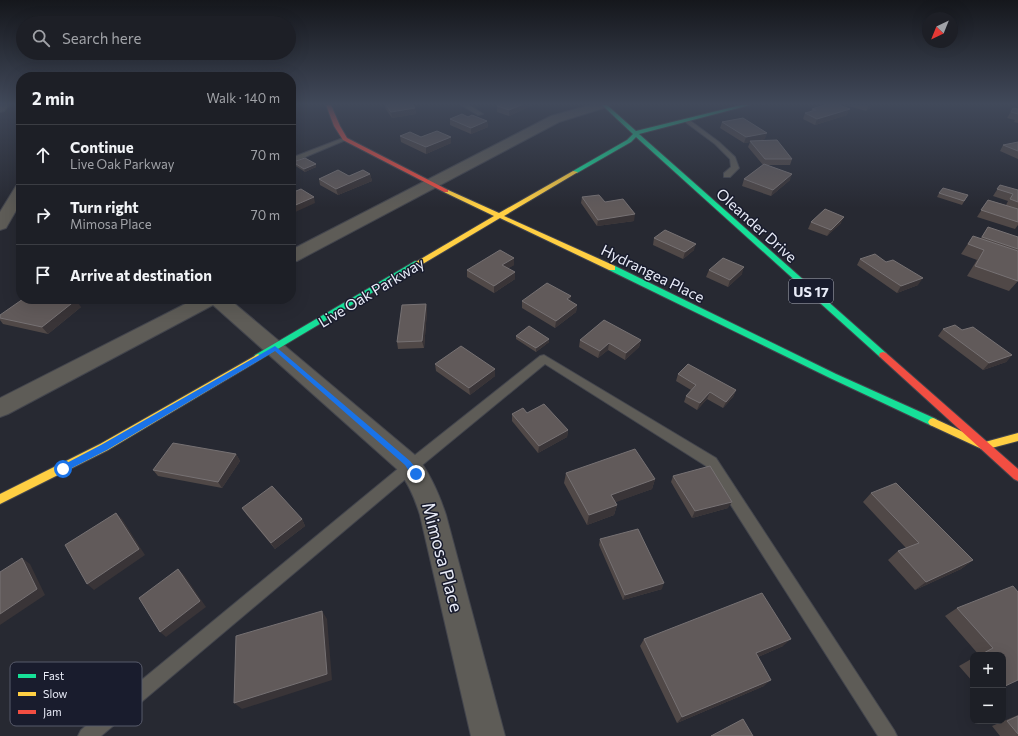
<!DOCTYPE html>
<meta charset="utf-8">
<style>
:root{--surface:#1d1f26;--page:#2a2c32;--text:#f1f3f6;--muted:#a0a2a7;--line:#3b3d43}
body{margin:0;font-family:Commissioner,sans-serif;background:var(--page);color:var(--text)}
.controls{position:absolute;right:12px;bottom:12px;display:grid;overflow:hidden;border-radius:8px;box-shadow:0 4px 16px #0002}
.controls button{width:36px;height:36px;display:grid;place-items:center;padding:0;border:0;border-bottom:1px solid var(--line);background:var(--surface);color:var(--text);font:20px sans-serif}
.compass{position:absolute;left:922px;top:12px;width:36px;height:36px;border-radius:50%;background:var(--surface);box-shadow:0 4px 16px #0002;rotate:223deg}
.stop{position:absolute;width:12px;height:12px;margin:-9px;border:3px solid #1a73e8;border-radius:50%;background:#fff}
.stop.end{background:#1a73e8;border-color:#fff;box-shadow:0 1px 4px #0008}
.list{margin:0;padding:0;list-style:none}
h2{display:flex;justify-content:space-between;align-items:center;height:52px;margin:0;padding:0 16px;font-size:17px}
h2 small{font-size:13px;font-weight:400;color:var(--muted)}
.list li{display:grid;grid-template-columns:26px 1fr auto;gap:12px;align-items:center;box-sizing:border-box;height:60px;padding:0 16px;border-top:1px solid var(--line)}
.list b{display:block;font-size:15px;white-space:nowrap}
.list p{margin:0;font-size:13px;white-space:nowrap;color:var(--muted)}
.list em{font-size:13px;font-style:normal;color:var(--muted)}
.icon{flex:none;width:22px;height:22px;fill:none;stroke:currentColor;stroke-width:2;stroke-linecap:round;stroke-linejoin:round}
.map{position:relative;flex:none;width:1018px;height:736px;overflow:hidden}
.search{position:absolute;background:var(--surface);box-shadow:0 4px 16px #0002;left:16px;top:16px;width:280px;height:44px;display:flex;align-items:center;gap:10px;box-sizing:border-box;padding:0 14px;border-radius:22px;color:var(--muted);font-size:15px}
.panel{position:absolute;background:var(--surface);box-shadow:0 4px 16px #0002;left:16px;top:72px;width:280px;height:232px;border-radius:16px}
.map>svg:first-child{display:block}
</style>
<div class="map">
<svg width="1018" height="736" viewBox="0 0 1018 736">
<rect width="100%" height="100%" fill="#272932"/>
<g fill="none" stroke-linecap="round" stroke-linejoin="round">
<defs>
<path id="lane" d="M461 105H469L483 114 478 115Z
M684 119H688L719 142 735 157 739 168 730 177H724V173L731 167 730 159 715 144 684 121Z
M343 138 348 139 291 163V158Z
M544 355 716 458 894 730 897 736H878L706 466 545 364 415 471 101 736H78L81 730 405 463 540 356Z"/>
<path id="street" d="M0 105H9L4 111 0 112Z
M590 105H609L607 107 559 122 297 261 291 262V250L551 116Z
M21 185V202L6 228 0 230V212L16 186Z
M195 299H229L416 456C430 473 439 494 446 515L505 736H471L420 515C415 499 409 484 398 470L213 305 8 414 0 417V398Z"/>
<path id="fast" d="M602 105H607L636 131 741 105H750L639 134 886 353 887 355 886 357H880L636 137 631 142 577 173H573V171L627 140 633 134Z
M415 261H421L422 263 261 359H255L254 357 255 355Z
M609 266H615L836 374 936 419 938 422 936 425 933 426 930 425 830 378 609 270Z"/>
<path id="slow" d="M573 171 578 172 504 216 615 266V270H609L500 218 421 265H415L414 263 494 216 444 192V190H448L499 213Z
M258 354 262 357 261 359 108 450 0 504V494L100 444Z
M933 418 985 442 1018 433V441L984 450 930 425 928 422 930 419Z"/>
<path id="jam" d="M326 105H331L340 126 347 138 448 190V192H444L343 140 334 126Z
M883 352 886 353 1018 469V481L1014 479 880 357 879 355 880 353Z"/>
</defs>
<use href="#lane" stroke="#43454d" stroke-width="2"/>
<use href="#street" stroke="#43454d" stroke-width="2"/>
<use href="#fast" stroke="#43454d" stroke-width="2"/>
<use href="#slow" stroke="#43454d" stroke-width="2"/>
<use href="#jam" stroke="#43454d" stroke-width="2"/>
<use href="#lane" fill="#5e5c57" fill-rule="evenodd"/>
<use href="#street" fill="#5e5c57" fill-rule="evenodd"/>
<use href="#fast" fill="#16e098" fill-rule="evenodd"/>
<use href="#slow" fill="#ffcf43" fill-rule="evenodd"/>
<use href="#jam" fill="#f24e42" fill-rule="evenodd"/>
</g>
<path fill="#504847" d="M384 105H413L415 108 416 114 392 118 385 108Z
M533 105 509 116 497 112V106Z
M845 105H871L870 108 866 111Z
M1013 108 1018 109V123L1014 122 1015 120 1007 118Z
M812 109 847 115 815 125 803 119 805 113 811 112Z
M468 117 487 121 488 127 471 134 450 125V119Z
M722 122 765 139 758 141 792 159 790 165H767L790 180 771 196 742 186 744 179 763 165 748 147 750 142 744 143 720 128Z
M400 136 421 137 451 143 426 154 401 142Z
M1018 142V159L1000 151 1003 145Z
M293 162 316 164V167L305 172 294 165Z
M370 174 372 181 338 195 320 185 319 179Z
M1000 185 1018 190V225L1015 229 977 217 988 200 1006 205 1008 201 993 196Z
M939 193 968 195 962 205 937 197Z
M582 197 605 202 634 221 597 226 581 203Z
M811 222 841 223 827 236 808 229Z
M988 227 1018 237V281L1009 291 967 276 977 260 961 254 973 236 980 239Z
M654 238 694 250 683 259 653 245Z
M860 259 886 262 918 285 897 293 857 265Z
M514 265 508 268 515 279 494 293 467 277V270Z
M709 270 742 274 728 287 706 277Z
M522 301 577 305 576 312 555 328 522 308Z
M426 304 427 311 424 348 398 349 397 342Z
M81 307 48 334 3 324 0 320V315Z
M943 329 962 330 1012 355 1006 362 983 370 938 336Z
M516 336 549 342 536 352 516 339Z
M580 340H641L639 347 625 360 608 350 598 358 579 347Z
M435 364 495 369V376L470 395 436 371Z
M678 374 736 390 733 397 723 408 707 399 697 410 684 402 686 396 691 390 676 381Z
M527 413 568 430 567 437 538 453 512 421V414Z
M236 454 240 461 222 488 158 476 153 470Z
M566 473 655 479 652 489 615 502 617 505 614 515 587 525 564 483Z
M673 476 728 508 692 518 671 482Z
M871 493 973 560 961 569 915 590 888 560 898 551 906 548 863 502Z
M242 508 302 519 305 526 275 549 246 514Z
M600 539 662 589 623 600 599 545Z
M957 608 1003 655H979L945 616Z
M644 639 783 646 758 657 764 686 677 723 640 646Z
M973 658V682L959 666Z
M1018 715V736H1000L992 726Z"/>
<path fill="#393437" d="M521 105H533L509 116V110Z
M869 105H871L870 108 866 111Z
M415 108 416 114 392 118 391 112Z
M850 109 847 115 815 125 817 119Z
M487 121 488 127 471 134V128Z
M767 133 765 139 751 142 750 141V142L744 143 746 137Z
M451 137V143L426 154V147Z
M316 164V167L305 172 304 169Z
M370 174 372 181 338 195 336 189Z
M792 174 790 180 771 196 773 190Z
M314 197 315 203 291 214V207Z
M635 214 634 221 597 226 598 220Z
M844 217 841 223 827 236 831 230Z
M696 244 694 250 683 259 685 252Z
M514 258V265L503 272 502 265Z
M744 267 742 274 728 287 730 280Z
M515 272V279L494 293V286Z
M923 278 918 285 897 293 901 286Z
M571 296 570 303 567 299Z
M76 300 81 307 48 334 42 327Z
M426 304 427 311 424 348 422 341Z
M577 305 576 312 555 328 556 321Z
M549 339V342L536 352V348Z
M641 340 639 347 625 360 626 353Z
M609 343 608 350 598 358 600 351Z
M1012 355 1006 362 983 370 989 363Z
M495 369V376L470 395 469 388Z
M736 390 733 397 723 408 726 402Z
M710 392 707 399 697 410 700 403Z
M568 430 567 437 538 453 539 446Z
M236 454 240 461 222 488 218 482Z
M655 479 652 489 608 505 611 495Z
M732 502 728 508 692 518 695 511Z
M617 505 614 515 587 525 589 515Z
M116 513 122 519 145 555 94 590 87 584Z
M302 519 305 526 275 549 271 543Z
M22 558 30 564 45 595 0 625V614Z
M973 560 961 569 915 590 926 582Z
M178 569 184 575 206 607 166 637 160 632Z
M664 583 662 589 623 600 625 595Z
M322 611 327 619 332 680 242 709 234 703Z
M791 639 783 646 749 661 756 653Z
M771 680 764 686 677 723 682 717Z"/>
<path fill="#615a5a" stroke="#767173" d="M386 105H413L415 108 391 112Z
M498 105H521L509 110 497 106Z
M824 105H839L850 109 817 119 805 113 816 110 812 109Z
M1013 108 1018 109V114L1011 112Z
M462 114 468 117 472 115 487 121 471 128 450 119Z
M743 118 767 133 746 137 722 122Z
M437 131 451 137 426 147 400 136 410 132 421 137Z
M777 140 792 159H765L750 141Z
M1018 142V151L1003 145Z
M305 158 316 164 304 169 293 162Z
M764 164 792 174 773 190 744 179Z
M338 170 349 176 363 170 370 174 336 189 319 179Z
M1000 185 1018 190V202L1010 199 1013 194 997 189Z
M943 188 968 195 964 201 939 193Z
M301 189 314 197 291 207V193Z
M599 195 605 202 623 199 635 214 598 220 582 197Z
M988 200 1018 209V222L981 210Z
M825 209 844 217 831 230 811 222Z
M988 227 1018 237V249L982 237Z
M665 230 696 244 685 252 654 238Z
M973 236 1018 251V281L975 266 984 250 968 244Z
M500 250 514 258 502 265 515 272 494 286 467 270Z
M875 254 886 262 893 260 923 278 901 286 860 259Z
M723 258 744 267 730 280 709 270Z
M547 283 571 296 567 299 577 305 556 321 522 301Z
M23 299H69L76 300 42 327 0 318V315Z
M426 304 422 341 397 342 402 305Z
M604 320 641 340 626 353 609 343 600 351 580 340Z
M955 325 962 330 973 327 1012 355 989 363 943 329Z
M529 326 549 339 536 348 516 336Z
M461 346 495 369 469 388 435 364Z
M688 364 736 390 726 402 710 392 700 403 686 396 696 385 678 374Z
M544 404 568 430 539 446 512 414 523 408 527 413Z
M173 443 236 454 218 482 153 470Z
M635 449 655 479 611 495 617 505 589 515 566 473Z
M710 466 732 502 695 511 673 476Z
M896 483 973 560 926 582 898 551 919 543 871 493Z
M272 486 302 519 271 543 242 508Z
M116 513 139 549 87 584 65 545Z
M638 529 664 583 625 595 600 539Z
M22 558 37 589 0 614V572Z
M178 569 200 601 160 632 139 598Z
M1013 586 1018 592V680L1003 687V655H980L993 648 957 608Z
M762 593 791 639 756 653 771 680 682 717 644 639Z
M322 611 327 674 234 703 236 636Z
M1018 716V734L1007 721Z
M743 719 753 736H711Z"/>
<linearGradient id="sky" x2="0" y2="1"><stop stop-color="#15171c"/><stop offset="0.5" stop-color="#41495a"/><stop offset="1" stop-color="#41495a" stop-opacity="0"/></linearGradient>
<rect width="1018" height="208" fill="url(#sky)"/>
<path fill="#1a73e8" d="M275 346 410 461 419 472V477H413L405 465 275 351 107 450 66 471H61V466L101 445Z"/>
<g text-anchor="middle" dominant-baseline="central" stroke-width="3" stroke-linejoin="round" paint-order="stroke">
<rect fill="#191c2d" stroke="#abaebb" stroke-width="1" x="789" y="279" width="44" height="24" rx="3"/>
<g font-size="14" font-weight="bold" fill="#e9ecf8">
<text x="811" y="291">US 17</text>
</g>
<g font-size="15" fill="#e9ecf8" stroke="#191c2d">
<text transform="translate(757 225) rotate(42)">Oleander Drive</text>
<text transform="translate(653 273) rotate(26)">Hydrangea Place</text>
<text transform="translate(371 292) rotate(-31)">Live Oak Parkway</text>
</g>
<g font-size="18" fill="#e9ecf8" stroke="#191c2d">
<text transform="translate(443 557) rotate(75)">Mimosa Place</text>
</g>
</g>
<rect x="10" y="662" width="132" height="64" rx="6" fill="#191c2d" stroke="#575a6a" stroke-width="1"/>
<rect x="18" y="674" width="18" height="4" fill="#16e098"/>
<rect x="18" y="692" width="18" height="4" fill="#ffcf43"/>
<rect x="18" y="710" width="18" height="4" fill="#f24e42"/>
<g font-size="11" fill="#e9ecf8">
<text x="43" y="680">Fast</text>
<text x="43" y="698">Slow</text>
<text x="43" y="716">Jam</text>
</g>
</svg>
<div class="controls">
<button>+</button>
<button>−</button>
</div>
<svg class="compass" viewBox="-18 -18 36 36"><path d="M0-13l5 13h-10z" fill="#e53935"/><path d="M0 13l5-13h-10z" fill="#a0a2a7"/></svg>
<div class="stop" style="left:63px;top:469px"></div>
<div class="stop end" style="left:416px;top:474px"></div>
<div class="search"><svg class="icon" aria-label="search" viewBox="0 0 24 24"><circle cx="10" cy="10" r="6"/><path d="M15 15l6 6"/></svg>Search here</div>
<section class="panel">
<h2>2 min<small>Walk · 140 m</small></h2>
<ul class="list">
<li><svg class="icon" aria-label="ahead" viewBox="0 0 24 24"><path d="M12 20V5M6 11l6-6 6 6"/></svg><div><b>Continue</b><p>Live Oak Parkway</p></div><em>70 m</em></li>
<li><svg class="icon" aria-label="right" viewBox="0 0 24 24"><path d="M7 20v-9h11M14 6l5 5-5 5"/></svg><div><b>Turn right</b><p>Mimosa Place</p></div><em>70 m</em></li>
<li><svg class="icon" aria-label="arrive" viewBox="0 0 24 24"><path d="M6 21V4h12l-3 4 3 4H6"/></svg><div><b>Arrive at destination</b></div></li>
</ul>
</section>
</div>
